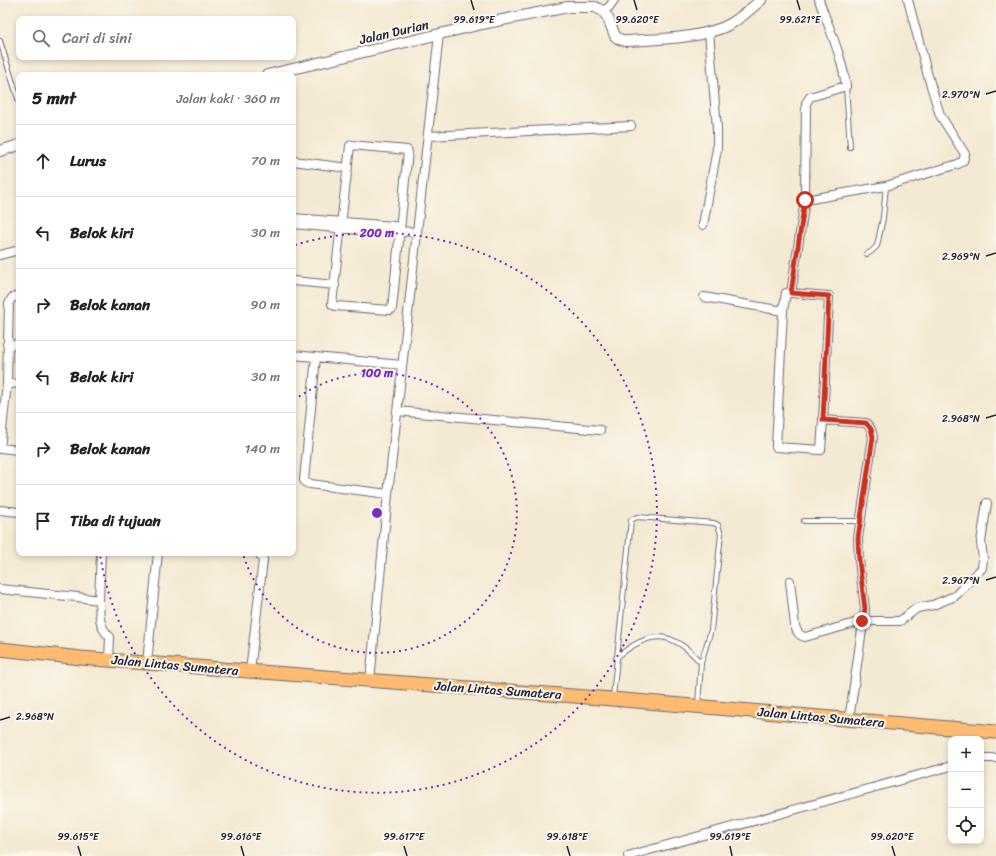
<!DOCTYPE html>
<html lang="id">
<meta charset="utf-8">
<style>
:root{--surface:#fff;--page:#f6f6f6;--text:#222;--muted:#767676;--line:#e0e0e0}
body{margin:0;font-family:Sriracha,sans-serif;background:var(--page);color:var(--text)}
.controls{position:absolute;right:12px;bottom:12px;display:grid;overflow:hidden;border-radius:8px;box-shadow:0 2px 6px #0003}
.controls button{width:36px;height:36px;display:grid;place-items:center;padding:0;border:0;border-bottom:1px solid var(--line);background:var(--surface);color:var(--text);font:20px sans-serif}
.stop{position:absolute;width:12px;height:12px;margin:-9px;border:3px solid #c8321e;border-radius:50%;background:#fff}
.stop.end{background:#c8321e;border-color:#fff;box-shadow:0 1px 4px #0008}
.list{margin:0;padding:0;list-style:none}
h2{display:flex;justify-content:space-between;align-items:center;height:52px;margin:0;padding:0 16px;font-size:17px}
h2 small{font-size:13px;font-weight:400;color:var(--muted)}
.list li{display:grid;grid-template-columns:26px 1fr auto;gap:12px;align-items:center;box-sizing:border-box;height:72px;padding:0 16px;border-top:1px solid var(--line)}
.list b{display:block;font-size:15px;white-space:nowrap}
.list em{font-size:13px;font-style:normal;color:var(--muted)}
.icon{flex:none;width:22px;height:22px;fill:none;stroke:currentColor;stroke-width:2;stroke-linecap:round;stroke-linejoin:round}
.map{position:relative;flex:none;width:996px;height:856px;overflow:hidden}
.search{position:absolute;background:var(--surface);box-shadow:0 2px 6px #0003;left:16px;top:16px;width:280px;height:44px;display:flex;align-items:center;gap:10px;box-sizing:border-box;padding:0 14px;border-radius:8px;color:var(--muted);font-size:15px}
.panel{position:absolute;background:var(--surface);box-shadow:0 2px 6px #0003;left:16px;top:72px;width:280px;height:484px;border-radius:8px}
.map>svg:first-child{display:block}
</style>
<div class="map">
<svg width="996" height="856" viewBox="0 0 996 856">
<rect width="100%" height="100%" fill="#fbf7ec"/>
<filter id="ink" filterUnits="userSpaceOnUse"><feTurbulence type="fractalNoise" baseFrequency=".025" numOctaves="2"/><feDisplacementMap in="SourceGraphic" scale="8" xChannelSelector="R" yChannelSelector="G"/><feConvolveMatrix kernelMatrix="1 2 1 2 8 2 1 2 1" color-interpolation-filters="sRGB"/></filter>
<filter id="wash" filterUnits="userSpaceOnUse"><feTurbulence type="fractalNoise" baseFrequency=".012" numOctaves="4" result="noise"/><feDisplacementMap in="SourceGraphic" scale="16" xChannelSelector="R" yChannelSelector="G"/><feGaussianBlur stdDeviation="0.9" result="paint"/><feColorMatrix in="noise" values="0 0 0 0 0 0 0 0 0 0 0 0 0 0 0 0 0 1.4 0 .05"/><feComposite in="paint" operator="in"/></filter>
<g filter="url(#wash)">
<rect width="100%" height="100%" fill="#f4e9d2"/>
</g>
<g filter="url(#ink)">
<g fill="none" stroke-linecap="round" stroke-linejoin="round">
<defs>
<path id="service" d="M0 41 19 102
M846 86 850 147
M867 254 872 251 877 246 883 218 886 186
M804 521H860
M616 658C649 630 672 629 701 663
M613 697 631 520 637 517 714 523 718 525 721 534 711 630 701 663 698 705"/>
<path id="minor" d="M819 0C829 28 842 56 846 86L810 97 806 103 805 200 791 293 829 296 823 420 866 423 871 429 873 437 858 538 859 560 865 609 849 720
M603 11 609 7 614 0
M428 136 631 126
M351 145 407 150 408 151 392 309 390 310 335 306 332 304 350 146Z
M293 161 348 168
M805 200 886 186 958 164 963 161 965 154 940 115 928 76 908 0
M293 218 394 226 399 231
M293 224 392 233 399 231 417 232
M703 225 717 149V129L709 32
M0 255 19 250
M293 281 335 285
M704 297 783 311 776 447 821 450 823 420
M783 311 786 293H791
M7 344 19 345
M293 355 402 365
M316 357 304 480 306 483 310 484 388 494
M7 383 9 303 12 298 19 295
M397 411 600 430
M0 448 19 450
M0 449 7 383 19 384
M0 510 19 512
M790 581 795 626C797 632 798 635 805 637L862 621H900L917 608 933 605 955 596 982 568 983 559 981 542 987 503
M0 589 77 597 99 600C100 616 98 626 110 637L109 660
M99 600 101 553
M147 663 158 553
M250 671 263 560 259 553
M370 681 388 494 439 34
M981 758H996
M628 856 951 766"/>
<path id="tertiary" d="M267 75 482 24 568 7H595L603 11 608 18 615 36 619 39 626 41C657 39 705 39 732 23 742 17 752 8 761 0
M0 151 19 145"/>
<path id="trunk" d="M0 649 81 658 612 699 996 732"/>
</defs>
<use href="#service" stroke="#6c6870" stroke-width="6"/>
<use href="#minor" stroke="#6c6870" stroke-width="10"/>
<use href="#tertiary" stroke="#6c6870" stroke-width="12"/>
<use href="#trunk" stroke="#6c6870" stroke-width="15"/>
<use href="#service" stroke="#fff" stroke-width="4"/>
<use href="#minor" stroke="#fff" stroke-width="8"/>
<use href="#tertiary" stroke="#fff" stroke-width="10"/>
<use href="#trunk" stroke="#febb71" stroke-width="13"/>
</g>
</g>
<g fill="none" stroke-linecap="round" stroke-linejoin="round" filter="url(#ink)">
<path stroke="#c8321e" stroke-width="5" d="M805 200 791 293 829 296 823 420 866 423 871 429 873 437 858 538 859 560 865 609 862 621"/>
</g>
<path fill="none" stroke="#22223b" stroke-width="1.5" d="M471 0 474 10M634 0 637 10M797 0 800 10M986 94 996 91M986 256 996 253M986 418 996 415M986 580 996 577M0 720 10 717M78 846 81 856M241 846 244 856M404 846 407 856M567 846 570 856M730 846 732 856M892 846 895 856"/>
<g fill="none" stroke="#7b2cbf" stroke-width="2" stroke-dasharray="2 4">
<path d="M294 400A140 140 0 1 1 243 554"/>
<path d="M295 245A280 280 0 1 1 100 554"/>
</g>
<g text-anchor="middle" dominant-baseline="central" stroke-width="4" stroke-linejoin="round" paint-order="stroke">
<g font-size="13" fill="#22223b" stroke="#fbf7ec">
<text transform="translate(394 32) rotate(-13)">Jalan Durian</text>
<text transform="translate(175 665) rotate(5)">Jalan Lintas Sumatera</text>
<text transform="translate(498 690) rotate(4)">Jalan Lintas Sumatera</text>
<text transform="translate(821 717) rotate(5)">Jalan Lintas Sumatera</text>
</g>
</g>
<g font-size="10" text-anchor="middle" fill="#22223b" stroke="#fbf7ec" stroke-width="4" stroke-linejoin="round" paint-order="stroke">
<text x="474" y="23">99.619°E</text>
<text x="637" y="23">99.620°E</text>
<text x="800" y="23">99.621°E</text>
<text x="961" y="98">2.970°N</text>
<text x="961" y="260">2.969°N</text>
<text x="961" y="422">2.968°N</text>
<text x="961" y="584">2.967°N</text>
<text x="35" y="720">2.968°N</text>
<text x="78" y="840">99.615°E</text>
<text x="241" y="840">99.616°E</text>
<text x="404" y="840">99.617°E</text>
<text x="567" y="840">99.618°E</text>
<text x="730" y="840">99.619°E</text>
<text x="892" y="840">99.620°E</text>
</g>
<circle cx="377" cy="513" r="6" fill="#7b2cbf" stroke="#fbf7ec" stroke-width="2"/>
<g font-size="12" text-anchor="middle" font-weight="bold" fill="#7b2cbf" stroke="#fbf7ec" stroke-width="4" stroke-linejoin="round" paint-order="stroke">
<text x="377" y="237">200 m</text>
<text x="377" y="377">100 m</text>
</g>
</svg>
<div class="controls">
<button>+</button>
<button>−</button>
<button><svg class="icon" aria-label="locate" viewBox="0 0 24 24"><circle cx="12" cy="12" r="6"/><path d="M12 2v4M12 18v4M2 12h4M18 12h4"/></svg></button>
</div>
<div class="stop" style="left:805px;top:200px"></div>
<div class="stop end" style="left:862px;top:621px"></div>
<div class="search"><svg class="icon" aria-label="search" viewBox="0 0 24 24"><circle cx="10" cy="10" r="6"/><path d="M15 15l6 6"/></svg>Cari di sini</div>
<section class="panel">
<h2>5 mnt<small>Jalan kaki · 360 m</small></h2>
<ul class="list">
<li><svg class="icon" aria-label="ahead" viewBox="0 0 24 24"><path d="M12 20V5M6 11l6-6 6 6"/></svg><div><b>Lurus</b></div><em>70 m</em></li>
<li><svg class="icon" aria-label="left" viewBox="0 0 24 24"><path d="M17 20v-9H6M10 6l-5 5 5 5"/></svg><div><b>Belok kiri</b></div><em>30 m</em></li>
<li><svg class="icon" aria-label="right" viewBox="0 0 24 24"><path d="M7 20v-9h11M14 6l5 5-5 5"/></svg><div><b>Belok kanan</b></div><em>90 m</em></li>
<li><svg class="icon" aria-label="left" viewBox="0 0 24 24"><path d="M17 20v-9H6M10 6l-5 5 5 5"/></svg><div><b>Belok kiri</b></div><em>30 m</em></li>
<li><svg class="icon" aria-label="right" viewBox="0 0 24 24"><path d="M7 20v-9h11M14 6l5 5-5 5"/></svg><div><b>Belok kanan</b></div><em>140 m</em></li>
<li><svg class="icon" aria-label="arrive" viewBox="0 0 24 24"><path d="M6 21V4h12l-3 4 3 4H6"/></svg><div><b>Tiba di tujuan</b></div></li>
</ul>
</section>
</div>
